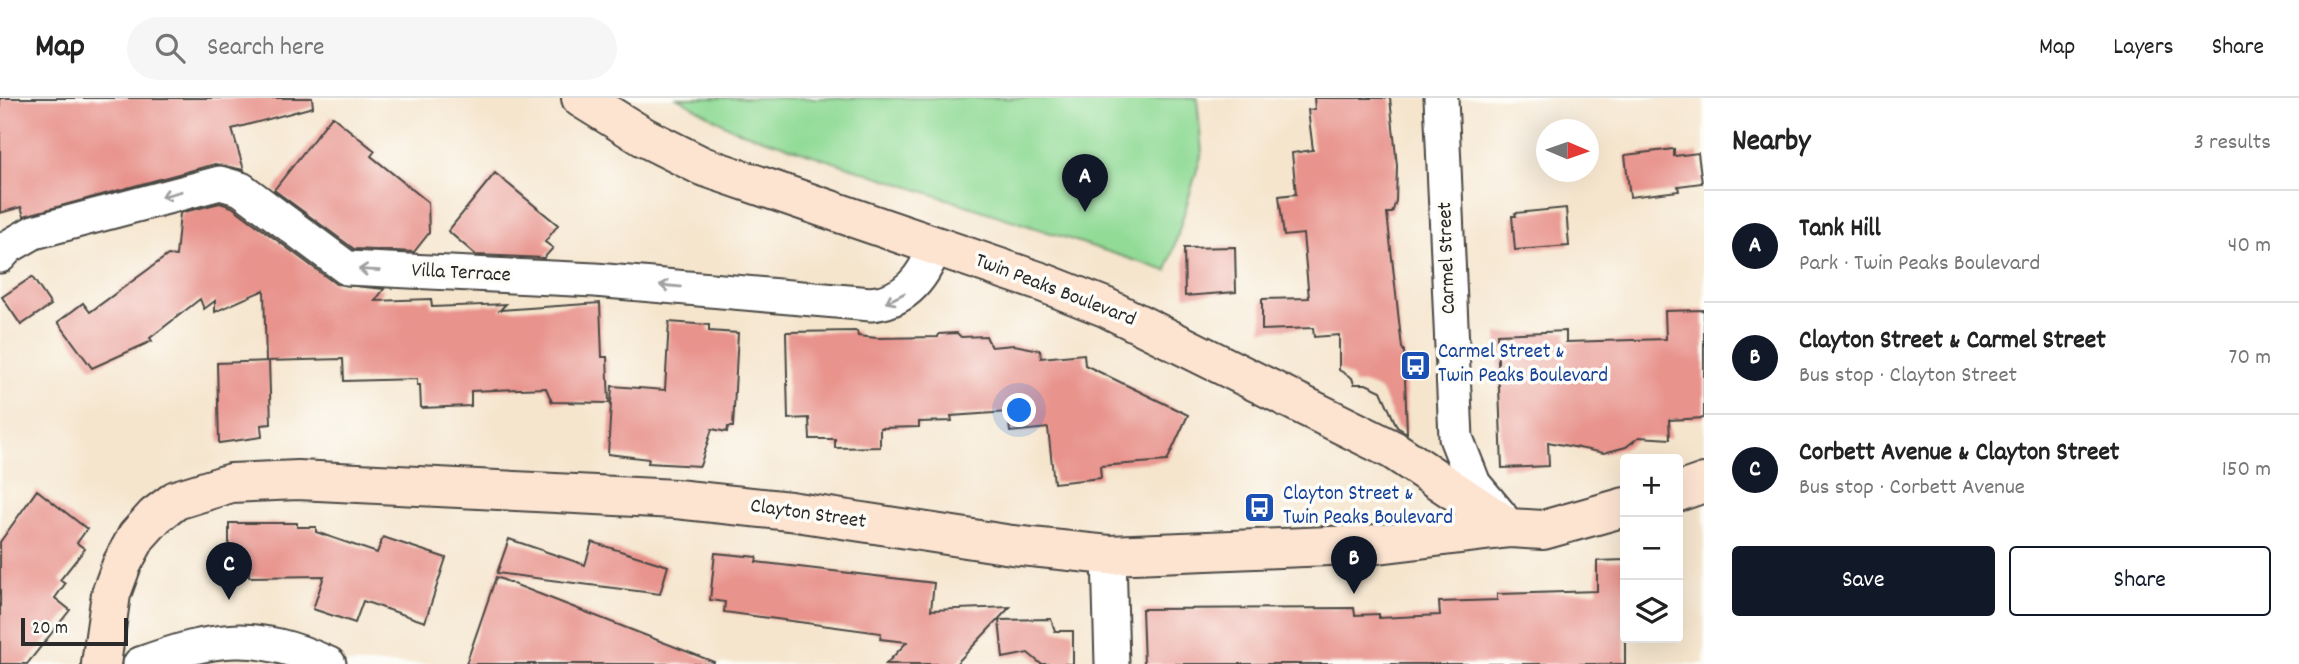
<!DOCTYPE html>
<meta charset="utf-8">
<style>
:root{--surface:#fff;--page:#f6f6f6;--text:#222;--muted:#767676;--line:#e0e0e0;--accent:#111827}
body{margin:0;font-family:Dekko,sans-serif;background:var(--page);color:var(--text)}
.controls{position:absolute;right:21px;bottom:21px;display:grid;overflow:hidden;border-radius:7px;box-shadow:0 7px 28px #0002}
.controls button{width:63px;height:63px;display:grid;place-items:center;padding:0;border:0;border-bottom:2px solid var(--line);background:var(--surface);color:var(--text);font:35px sans-serif}
.compass{position:absolute;left:1536px;top:21px;width:63px;height:63px;border-radius:50%;background:var(--surface);box-shadow:0 7px 28px #0002;rotate:92deg}
.scale{position:absolute;left:21px;bottom:18px;width:107px;box-sizing:border-box;padding-left:7px;border:4px solid #2b2b2b;border-top:0;font-size:19px;line-height:24px;white-space:nowrap;color:#2b2b2b;-webkit-text-stroke:5px #fdfcf7;paint-order:stroke}
.you{position:absolute;left:1020px;top:313px;width:24px;height:24px;margin:-18px;border:5px solid #fff;border-radius:50%;background:#1a73e8;box-shadow:0 0 0 10px #1a73e833}
.badge{display:grid;place-items:center;width:46px;height:46px;border-radius:50%;background:var(--accent);color:#fff;font-size:23px;font-weight:700}
.pin{position:absolute;translate:-50% -58px;filter:drop-shadow(0 2px 4px #0008)}
.pin::after{content:'';position:absolute;top:37px;width:24px;height:21px;background:inherit;clip-path:polygon(0 0,100% 0,50% 100%)}
.list{margin:0;padding:0;list-style:none}
h2{display:flex;justify-content:space-between;align-items:center;height:91px;margin:0;padding:0 28px;font-size:30px}
h2 small{font-size:23px;font-weight:400;color:var(--muted)}
.list li{display:grid;grid-template-columns:46px 1fr auto;gap:21px;align-items:center;box-sizing:border-box;height:112px;padding:0 28px;border-top:2px solid var(--line)}
.list b{display:block;font-size:26px;white-space:nowrap}
.list p{margin:0;font-size:23px;white-space:nowrap;color:var(--muted)}
.list em{font-size:23px;font-style:normal;color:var(--muted)}
.actions{display:flex;gap:14px;padding:21px 28px}
.actions a{flex:1;padding:16px 0;border:2px solid var(--accent);border-radius:7px;text-align:center;font-size:24px;color:var(--accent)}
.actions .main{background:var(--accent);color:#fff}
.icon{flex:none;width:38px;height:38px;fill:none;stroke:currentColor;stroke-width:2;stroke-linecap:round;stroke-linejoin:round}
.map{position:relative;flex:none;width:1704px;height:566px;overflow:hidden}
header{display:flex;align-items:center;gap:42px;box-sizing:border-box;height:98px;padding:0 35px;background:var(--surface);border-bottom:2px solid var(--line)}
header strong{font-size:33px}
nav{display:flex;gap:38px;margin-inline-start:auto;font-size:24px}
.search{width:490px;height:63px;background:var(--page);display:flex;align-items:center;gap:18px;box-sizing:border-box;padding:0 24px;border-radius:38px;color:var(--muted);font-size:26px}
main{display:flex}
aside{flex:1;background:var(--surface)}
.map>svg:first-child{display:block}
</style>
<header>
<strong>Map</strong>
<div class="search"><svg class="icon" aria-label="search" viewBox="0 0 24 24"><circle cx="10" cy="10" r="6"/><path d="M15 15l6 6"/></svg>Search here</div>
<nav><a>Map</a><a>Layers</a><a>Share</a></nav>
</header>
<main>
<div class="map">
<svg width="1704" height="566" viewBox="0 0 1704 566">
<rect width="100%" height="100%" fill="#fdfcf7"/>
<filter id="ink" filterUnits="userSpaceOnUse"><feTurbulence type="fractalNoise" baseFrequency=".0143" numOctaves="2"/><feDisplacementMap in="SourceGraphic" scale="14" xChannelSelector="R" yChannelSelector="G"/><feConvolveMatrix kernelMatrix="1 2 1 2 8 2 1 2 1" color-interpolation-filters="sRGB"/></filter>
<filter id="wash" filterUnits="userSpaceOnUse"><feTurbulence type="fractalNoise" baseFrequency=".00686" numOctaves="4" result="noise"/><feDisplacementMap in="SourceGraphic" scale="28" xChannelSelector="R" yChannelSelector="G"/><feGaussianBlur stdDeviation="1.57" result="paint"/><feColorMatrix in="noise" values="0 0 0 0 0 0 0 0 0 0 0 0 0 0 0 0 0 1.4 0 .05"/><feComposite in="paint" operator="in"/></filter>
<g filter="url(#wash)">
<rect width="100%" height="100%" fill="#f5e5cd"/>
<path fill="#92db97" stroke="#5e8361" stroke-width="2" d="M678 0H1197L1202 55 1167 173 733 31Z"/>
<g id="blocks">
<path fill="#e8938c" d="M0 0H312L313 9 232 31 244 72 215 66 24 118 21 109 0 115Z
M1314 0H1390L1397 68 1396 103 1392 115H1387L1402 250 1404 253 1407 335 1397 329 1381 293 1366 286H1354L1352 280 1339 272V237L1314 239 1313 230 1262 232V201L1309 200 1303 136 1284 138 1279 98 1296 96 1292 55 1313 52 1308 12 1315 11Z
M332 18 375 53 371 58 428 104 429 135 414 154 354 151 274 92Z
M1674 51V58L1698 55 1702 85 1678 88 1679 93 1630 99 1625 57Z
M495 75 558 127 545 144 553 150 544 160 476 157 448 133Z
M220 105 232 109 336 186 384 191 375 203 431 201 432 209 506 206 500 212 600 205 602 259H607L609 305 552 304 546 290 471 293V308L421 310 420 287H417V281L344 283 343 261 266 263 264 192 215 214V203L204 211 200 201 150 240 152 243 92 270 58 224 83 205 90 214 168 157 176 158 180 115Z
M1566 110 1569 148 1515 152 1512 118H1516L1515 115Z
M1235 149 1236 194 1185 198 1184 150Z
M32 179 51 207 21 227 2 199Z
M1704 212V320L1669 322 1670 341 1639 339 1626 349 1604 355 1548 344 1549 368 1502 370 1497 236 1566 233V244L1666 241 1665 213Z
M669 224 709 227V233L738 235 733 329H728L727 334 712 331 700 368 648 365 649 361 608 356 612 288 665 292Z
M857 233 858 238 877 240 938 239 939 236 957 235 961 239 986 238 991 249 1014 247 1040 252 1041 260 1084 256 1085 267 1188 317 1167 363 1100 368 1101 380 1054 385 1048 330 1010 334 1008 314 951 318 952 323 919 324V329L880 330V349L835 350V341H810L809 320 788 321 786 234Z
M269 263 271 326 261 327 262 339 219 345 217 265Z
M37 392 87 431 77 445 85 451 60 482 65 486 55 500 70 512 27 566H0V444Z
M229 425H297V429H316V434L377 455 383 439 446 460 425 524 363 503 355 525 313 511 324 478 249 479V473H229Z
M509 441 585 467 592 444 668 468 660 496 497 475Z
M715 455 757 459 756 464 934 485 931 512 1010 509 956 566H886L907 544 880 541 881 535 724 514 725 504 710 502Z
M1625 462V566H1144L1142 511 1354 510 1355 517 1379 516V520L1440 517 1439 504 1497 502V496L1597 493V463Z
M496 479 714 564 713 566H466Z
M1051 521 1055 533H1073V566H1041L1028 555 1003 560 999 522Z"/>
</g>
</g>
<g filter="url(#ink)">
<use href="#blocks" fill-opacity="0" stroke="#494743" stroke-width="2"/>
<g fill="none" stroke-linecap="round" stroke-linejoin="round">
<defs>
<path id="street" d="M1441 0 1456 340 1474 386 1500 417
M0 158 8 149 34 134 220 85 241 91 347 170 595 182 871 206C906 203 924 179 935 148
M1109 457 1112 566
M140 566C215 539 255 532 329 566"/>
<path id="secondary" d="M581 0 644 39 702 68 1044 185 1105 209 1393 352 1510 430
M1678 394 1704 385
M101 566 111 496 122 466 137 438 155 418 176 402 231 385 298 382 676 401 790 413 1012 447 1109 457 1378 446 1510 430 1543 432 1625 409"/>
</defs>
<use href="#street" stroke="#494743" stroke-width="37"/>
<use href="#secondary" stroke="#494743" stroke-width="42"/>
<use href="#street" stroke="#fff" stroke-width="33"/>
<use href="#secondary" stroke="#fde4d1" stroke-width="38"/>
</g>
<defs><path id="oneway-shaft" d="M-6 0H5M1.5-3L5.5 0L1.5 3" fill="none" stroke-width="1.6" stroke-linecap="round" stroke-linejoin="round" transform="scale(1.75)"/></defs>
<g stroke="#a0a0a0">
<use href="#oneway-shaft" transform="translate(171 96) rotate(165)"/>
<use href="#oneway-shaft" transform="translate(369 172) rotate(-177)"/>
<use href="#oneway-shaft" transform="translate(670 188) rotate(-175)"/>
<use href="#oneway-shaft" transform="translate(895 200) rotate(153)"/>
</g>
</g>
<defs>
<symbol id="bus-square" viewBox="-11 -11 22 22"><rect x="-9" y="-9" width="18" height="18" rx="4" fill="#1a4fb4" stroke="#fdfcf7"/><path d="M-5-6H5V4H4V6H2V4H-2V6H-4V4H-5ZM-3.5-4V0h7V-4ZM-3.5 1.2v1.5H-2V1.2ZM2 1.2v1.5H3.5V1.2Z" fill="#fff"/></symbol>
</defs>
<g fill-rule="evenodd">
<use href="#bus-square" x="1398" y="250" width="35" height="35"/>
<use href="#bus-square" x="1242" y="392" width="35" height="35"/>
</g>
<g text-anchor="middle" dominant-baseline="central" stroke-width="7" stroke-linejoin="round" paint-order="stroke">
<g font-size="21" fill="#2b2b2b" stroke="#fdfcf7">
<text transform="translate(1448 160) rotate(-92)">Carmel Street</text>
<text transform="translate(461 176) rotate(3)">Villa Terrace</text>
<text transform="translate(1055 193) rotate(21)">Twin Peaks Boulevard</text>
<text transform="translate(808 417) rotate(8)">Clayton Street</text>
</g>
<g font-size="21" fill="#164399" stroke="#fdfcf7" text-anchor="start">
<text x="1438" y="255">Carmel Street &amp;<tspan x="1438" dy="24">Twin Peaks Boulevard</tspan></text>
<text x="1283" y="397">Clayton Street &amp;<tspan x="1283" dy="24">Twin Peaks Boulevard</tspan></text>
</g>
</g>
</svg>
<div class="controls">
<button>+</button>
<button>−</button>
<button><svg class="icon" aria-label="layers" viewBox="0 0 24 24"><path d="M12 4l9 5-9 5-9-5zM3 14l9 5 9-5"/></svg></button>
</div>
<svg class="compass" viewBox="-18 -18 36 36"><path d="M0-13l5 13h-10z" fill="#e53935"/><path d="M0 13l5-13h-10z" fill="#767676"/></svg>
<div class="scale">20 m</div>
<div class="you"></div>
<div class="pin badge" style="left:1085px;top:114px">A</div>
<div class="pin badge" style="left:1354px;top:496px">B</div>
<div class="pin badge" style="left:229px;top:502px">C</div>
</div>
<aside>
<h2>Nearby<small>3 results</small></h2>
<ul class="list">
<li><span class="badge">A</span><div><b>Tank Hill</b><p>Park · Twin Peaks Boulevard</p></div><em>40 m</em></li>
<li><span class="badge">B</span><div><b>Clayton Street &amp; Carmel Street</b><p>Bus stop · Clayton Street</p></div><em>70 m</em></li>
<li><span class="badge">C</span><div><b>Corbett Avenue &amp; Clayton Street</b><p>Bus stop · Corbett Avenue</p></div><em>150 m</em></li>
</ul>
<div class="actions"><a class="main">Save</a><a>Share</a></div>
</aside>
</main>
